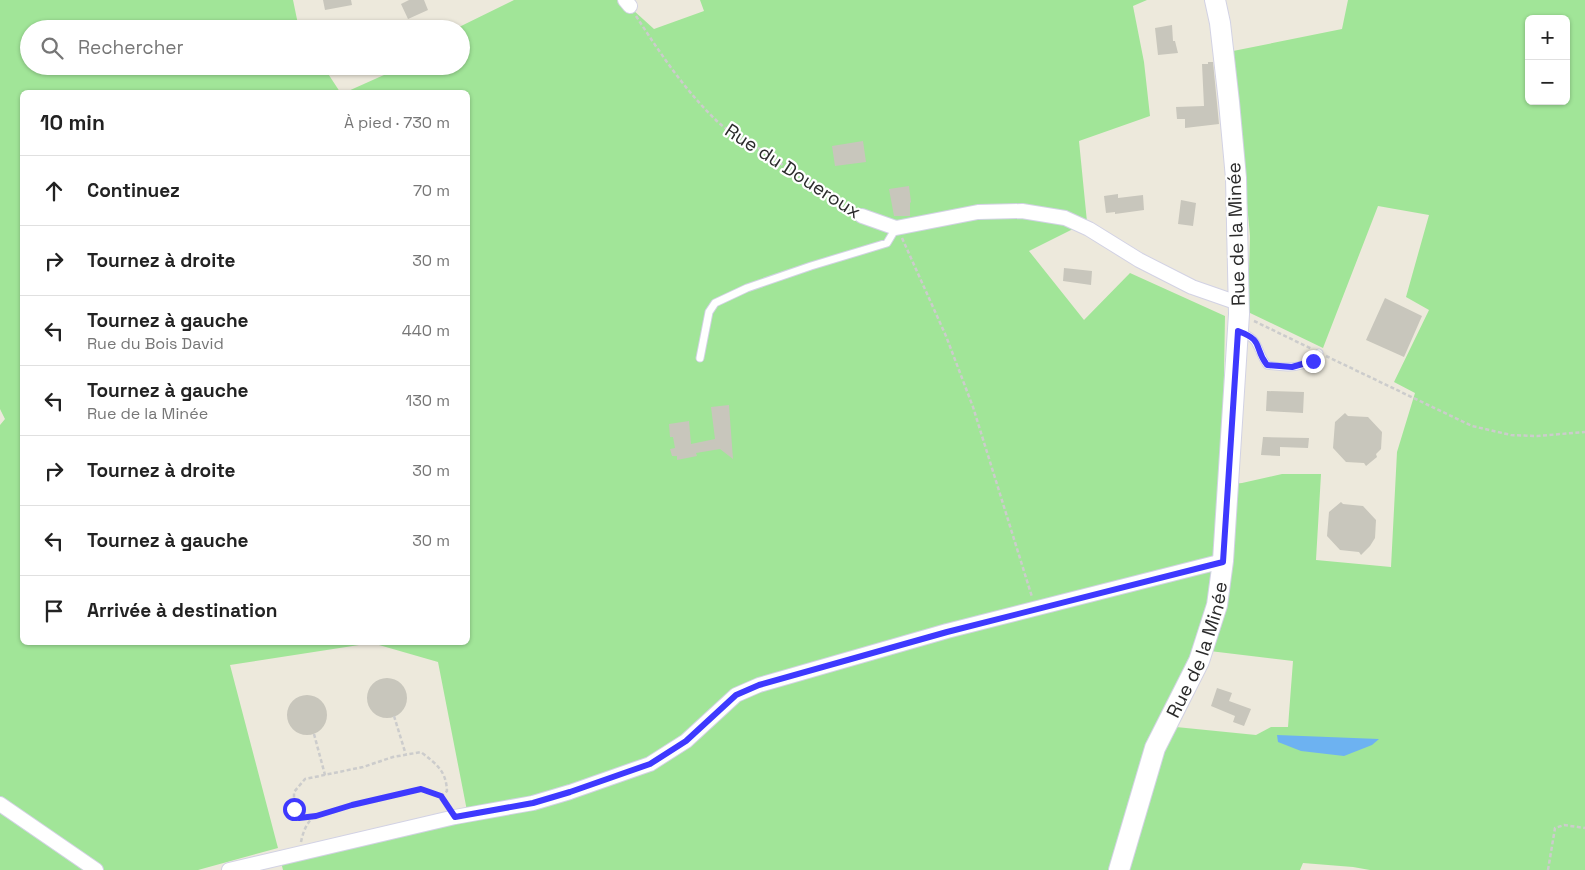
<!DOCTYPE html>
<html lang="fr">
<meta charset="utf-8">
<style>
:root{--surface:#fff;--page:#f2f2f2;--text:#222;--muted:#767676;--line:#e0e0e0}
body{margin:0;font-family:"Space Grotesk",sans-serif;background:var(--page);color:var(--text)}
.controls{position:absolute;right:15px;top:15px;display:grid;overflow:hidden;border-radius:8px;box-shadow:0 1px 4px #0004}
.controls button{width:45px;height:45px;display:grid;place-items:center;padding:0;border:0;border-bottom:1px solid var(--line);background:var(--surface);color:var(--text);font:25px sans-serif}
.stop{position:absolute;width:15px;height:15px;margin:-11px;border:4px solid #3e39fe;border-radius:50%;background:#fff}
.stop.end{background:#3e39fe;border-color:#fff;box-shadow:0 1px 5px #0008}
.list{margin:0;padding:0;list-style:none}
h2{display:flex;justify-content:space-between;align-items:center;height:65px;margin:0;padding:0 20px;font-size:21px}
h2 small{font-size:16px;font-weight:400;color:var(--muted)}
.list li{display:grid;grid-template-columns:32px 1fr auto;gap:15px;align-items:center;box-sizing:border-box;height:70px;padding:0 20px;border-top:1px solid var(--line)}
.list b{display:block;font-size:19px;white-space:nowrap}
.list p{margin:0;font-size:16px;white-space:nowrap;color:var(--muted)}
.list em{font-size:16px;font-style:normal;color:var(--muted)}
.icon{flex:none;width:28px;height:28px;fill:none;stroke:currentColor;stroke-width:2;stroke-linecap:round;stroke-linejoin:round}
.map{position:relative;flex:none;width:1585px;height:870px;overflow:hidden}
.search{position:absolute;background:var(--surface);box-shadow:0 1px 4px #0004;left:20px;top:20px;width:450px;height:55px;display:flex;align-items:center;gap:12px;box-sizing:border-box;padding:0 18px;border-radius:28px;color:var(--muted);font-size:19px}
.panel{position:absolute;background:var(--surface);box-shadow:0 1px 4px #0004;left:20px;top:90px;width:450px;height:555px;border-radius:8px}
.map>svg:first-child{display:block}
</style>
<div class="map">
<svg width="1585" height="870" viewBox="0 0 1585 870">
<rect width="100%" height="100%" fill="#ede9dc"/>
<path fill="#a1e598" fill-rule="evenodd" d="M0 0H293L299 29H29V66H323L340 92H22V642H468V92H346L404 66H461V29H455L514 0H622L654 29 704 11 700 0H1147L1133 6 1144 62 1150 116 1079 141 1087 222 1029 251 1084 320 1130 273 1225 316 1222 485 1242 483 1282 474H1321L1316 560 1391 567 1397 452 1415 393 1394 382 1429 310 1406 297 1429 215 1378 206 1323 348 1248 312 1250 236 1233 51 1342 29 1348 0H1585V870H1370L1353 867 1303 863 1300 870H283L281 862 469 821 438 662 372 643 230 665 278 848 198 870H0V425L5 419 0 409ZM1529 19H1566V101H1529ZM1193 649 1293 661 1288 727H1271L1256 735 1156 725Z"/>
<path fill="#6db2f1" d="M1277 735 1379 739 1372 745 1344 756 1301 751 1278 742Z"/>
<path fill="#c8c6bc" d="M323 0H351L352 5 325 10Z
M409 0H424L428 10 408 19 401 4Z
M1172 25 1173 41H1175L1178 53 1158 55 1155 28Z
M1208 62H1213L1219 124 1185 128V119H1177L1176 107 1204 106 1202 64H1208Z
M863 141 866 162 835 166 832 146Z
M909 186 911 202 910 203V216H894L889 189Z
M1118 194V198L1143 195 1144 210 1115 214V212L1106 213 1104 196Z
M1181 200 1196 203 1193 226 1178 224Z
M1064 268 1092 271 1091 285 1063 281Z
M1385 298 1422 316 1404 357 1366 340Z
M1267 391 1304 392 1303 413 1266 411Z
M729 405 733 459 720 449 696 453 697 456 677 460V456H672L670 449 675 448 673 437H670L669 424 689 421 691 444 715 439 711 407Z
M1345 413 1348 416 1368 417 1382 432 1381 449 1376 454 1377 457 1366 466 1364 463 1346 462 1333 448 1335 422Z
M1263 437 1309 438 1308 448 1280 447V456L1261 455Z
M1341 502 1343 504 1363 506 1376 520 1375 538 1370 546 1361 555 1359 552 1340 550 1327 536 1329 512Z
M367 698a20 20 0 1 1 40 0a20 20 0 1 1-40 0Z
M1217 688 1232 693 1229 701 1251 709 1244 726 1233 722 1235 716 1211 706Z
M287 715a20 20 0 1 1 40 0a20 20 0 1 1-40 0Z"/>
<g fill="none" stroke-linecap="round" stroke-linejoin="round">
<defs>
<path id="lane" d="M1241 332C1261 340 1256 350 1267 365 1286 368 1306 370 1319 353
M700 358 709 312 715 303 747 288 811 266 887 243 896 228"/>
<path id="street" d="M625 0 630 6
M862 216 896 228 978 212 1022 211 1065 218 1089 229 1139 260 1192 287 1238 303
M0 804 96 870
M229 870 455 817 533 803 570 792 650 764 686 741 736 695 759 685 947 631 1223 561"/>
<g id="secondary">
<path id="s1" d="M1119 870 1155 748 1199 661 1217 605 1223 561 1239 314 1236 178 1229 102 1220 23 1215 0"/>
</g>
</defs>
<use href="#lane" stroke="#d2d2e4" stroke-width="9"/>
<use href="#street" stroke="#d2d2e4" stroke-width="16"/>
<use href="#secondary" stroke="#d2d2e4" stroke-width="22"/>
<path stroke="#ccc" stroke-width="2.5" stroke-dasharray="4 2.5" stroke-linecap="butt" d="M636 16C660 53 686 92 718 122 730 133 746 140 760 149 790 170 820 192 852 211
M902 238 946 336 973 407 1032 597
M1254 321 1312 349
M1326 356 1472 426 1511 435 1537 436 1585 432
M394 716 406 755
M314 734 325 775
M316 816 299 818 294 809V792L305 779 363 767 393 757 421 752C436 764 446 770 447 791L441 796
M301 842C303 832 307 821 316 815 323 811 416 789 422 790 435 792 441 796 447 806
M1548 870 1555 828 1564 825 1585 828"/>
<use href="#lane" stroke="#fff" stroke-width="7"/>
<use href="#street" stroke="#fff" stroke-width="14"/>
<use href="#secondary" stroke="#fff" stroke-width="20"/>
</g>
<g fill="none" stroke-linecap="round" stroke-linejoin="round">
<path stroke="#3e39fe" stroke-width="6" d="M294 809 299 818 316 816 352 805 421 789 441 796 455 817 533 803 570 792 650 764 686 741 736 695 759 685 947 632 1223 562 1238 331C1265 341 1253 347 1267 365L1292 367 1313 361"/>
</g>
<g text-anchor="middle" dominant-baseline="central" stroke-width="4.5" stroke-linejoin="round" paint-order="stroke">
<g font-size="19" fill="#2b2b2b" stroke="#fff">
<text transform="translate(793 171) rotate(33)">Rue du Doueroux</text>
<text transform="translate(1236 234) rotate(-92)">Rue de la Minée</text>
<text stroke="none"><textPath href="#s1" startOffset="235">Rue de la Minée</textPath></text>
</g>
</g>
</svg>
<div class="controls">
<button>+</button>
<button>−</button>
</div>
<div class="stop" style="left:294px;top:809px"></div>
<div class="stop end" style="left:1313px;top:361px"></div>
<div class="search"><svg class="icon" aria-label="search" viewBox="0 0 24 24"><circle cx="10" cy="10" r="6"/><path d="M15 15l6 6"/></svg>Rechercher</div>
<section class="panel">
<h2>10 min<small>À pied · 730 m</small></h2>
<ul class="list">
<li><svg class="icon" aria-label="ahead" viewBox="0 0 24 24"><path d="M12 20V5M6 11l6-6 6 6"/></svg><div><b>Continuez</b></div><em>70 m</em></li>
<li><svg class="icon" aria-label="right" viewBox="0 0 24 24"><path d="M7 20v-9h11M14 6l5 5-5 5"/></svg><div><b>Tournez à droite</b></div><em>30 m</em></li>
<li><svg class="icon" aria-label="left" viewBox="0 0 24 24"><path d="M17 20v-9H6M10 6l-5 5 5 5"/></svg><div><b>Tournez à gauche</b><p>Rue du Bois David</p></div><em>440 m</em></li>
<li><svg class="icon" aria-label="left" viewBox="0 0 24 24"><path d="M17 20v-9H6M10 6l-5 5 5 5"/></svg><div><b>Tournez à gauche</b><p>Rue de la Minée</p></div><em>130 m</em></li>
<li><svg class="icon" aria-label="right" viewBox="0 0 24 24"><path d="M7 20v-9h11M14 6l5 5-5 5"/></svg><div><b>Tournez à droite</b></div><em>30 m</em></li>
<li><svg class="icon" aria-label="left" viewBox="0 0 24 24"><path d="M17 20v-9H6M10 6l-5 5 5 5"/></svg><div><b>Tournez à gauche</b></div><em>30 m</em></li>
<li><svg class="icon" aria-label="arrive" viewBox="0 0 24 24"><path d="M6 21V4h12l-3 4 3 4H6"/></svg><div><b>Arrivée à destination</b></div></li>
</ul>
</section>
</div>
